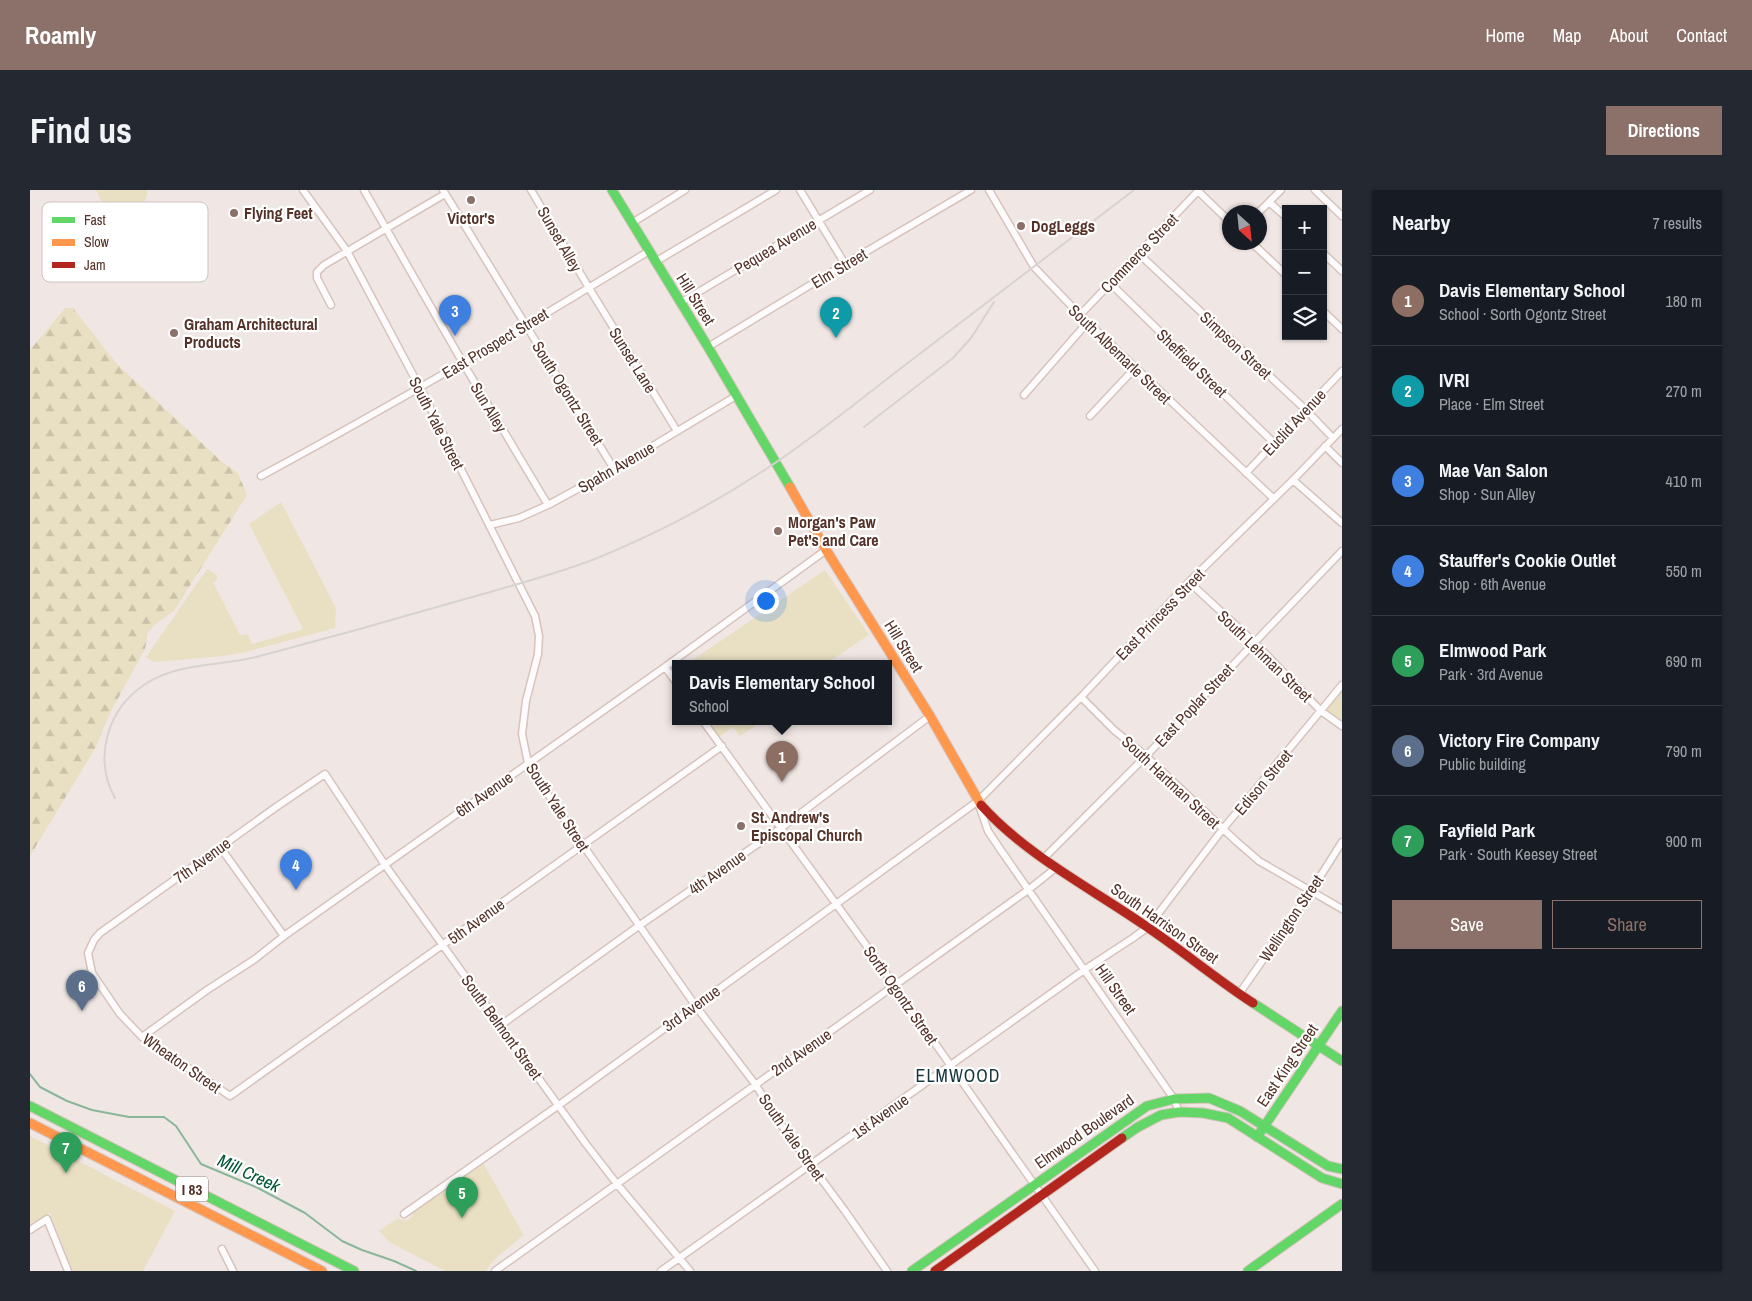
<!DOCTYPE html>
<meta charset="utf-8">
<style>
:root{--surface:#171b24;--page:#242831;--text:#f1f3f6;--muted:#9ea1a6;--line:#363941;--accent:#8b7169}
body{margin:0;font-family:"Archivo Narrow",sans-serif;background:var(--page);color:var(--text)}
.controls{position:absolute;right:15px;top:15px;display:grid;overflow:hidden;border-radius:0px;box-shadow:0 1px 4px #0004}
.controls button{width:45px;height:45px;display:grid;place-items:center;padding:0;border:0;border-bottom:1px solid var(--line);background:var(--surface);color:var(--text);font:25px sans-serif}
.compass{position:absolute;left:1192px;top:15px;width:45px;height:45px;border-radius:50%;background:var(--surface);box-shadow:0 1px 4px #0004;rotate:153deg}
.you{position:absolute;left:735px;top:410px;width:18px;height:18px;margin:-12px;border:4px solid #fff;border-radius:50%;background:#1a73e8;box-shadow:0 0 0 8px #1a73e833}
.badge{display:grid;place-items:center;width:32px;height:32px;border-radius:50%;background:var(--accent);color:#fff;font-size:16px;font-weight:700}
.pin{position:absolute;translate:-50% -41px;filter:drop-shadow(0 1px 2px #0008)}
.pin::after{content:'';position:absolute;top:26px;width:18px;height:15px;background:inherit;clip-path:polygon(0 0,100% 0,50% 100%)}
.popup{position:absolute;left:642px;top:470px;width:220px;height:65px;box-sizing:border-box;display:grid;place-content:center;border-radius:0px;background:var(--surface);filter:drop-shadow(0 1px 4px #0005);font-size:16px;white-space:nowrap;color:var(--muted)}
.popup b{font-size:19px;color:var(--text)}
.popup::after{content:'';position:absolute;left:50%;top:100%;margin-left:-10px;border:10px solid transparent;border-top-color:var(--surface)}
.list{margin:0;padding:0;list-style:none}
h2{display:flex;justify-content:space-between;align-items:center;height:65px;margin:0;padding:0 20px;font-size:21px}
h2 small{font-size:16px;font-weight:400;color:var(--muted)}
.list li{display:grid;grid-template-columns:32px 1fr auto;gap:15px;align-items:center;box-sizing:border-box;height:90px;padding:0 20px;border-top:1px solid var(--line)}
.list b{display:block;font-size:19px;white-space:nowrap}
.list p{margin:0;font-size:16px;white-space:nowrap;color:var(--muted)}
.list em{font-size:16px;font-style:normal;color:var(--muted)}
.actions{display:flex;gap:10px;padding:15px 20px}
.actions a{flex:1;padding:11px 0;border:1px solid var(--accent);border-radius:0px;text-align:center;font-size:18px;color:var(--accent)}
.actions .main{background:var(--accent);color:#fff}
.icon{flex:none;width:28px;height:28px;fill:none;stroke:currentColor;stroke-width:2;stroke-linecap:round;stroke-linejoin:round}
.map{position:relative;flex:none;width:1312px;height:1081px;overflow:hidden;border-radius:0px}
header{display:flex;align-items:center;gap:30px;box-sizing:border-box;height:70px;padding:0 25px;background:var(--accent);color:#fff}
header strong{font-size:24px}
nav{display:flex;gap:28px;margin-inline-start:auto;font-size:18px}
.intro{display:flex;align-items:center;justify-content:space-between;box-sizing:border-box;height:120px;padding:0 30px}
h1{margin:0;font-size:35px}
.button{padding:12px 22px;border-radius:0px;background:var(--accent);color:#fff;font-size:18px;font-weight:700}
main{display:flex;gap:30px;padding:0 30px}
aside{flex:1;background:var(--surface);border-radius:0px;box-shadow:0 1px 4px #0004}
.map>svg:first-child{display:block}
</style>
<header>
<strong>Roamly</strong>
<nav><a>Home</a><a>Map</a><a>About</a><a>Contact</a></nav>
</header>
<div class="intro"><h1>Find us</h1><a class="button">Directions</a></div>
<main>
<div class="map">
<svg width="1312" height="1081" viewBox="0 0 1312 1081">
<defs>
<pattern id="forest-firs" width="22" height="20" patternUnits="userSpaceOnUse" patternTransform="scale(1.25)"><rect width="22" height="20" fill="#e9e0c3"/><path d="M5 1l3.5 6h-7zM16 11l3.5 6h-7z" fill="#cac1a8"/></pattern>
</defs>
<rect width="100%" height="100%" fill="#f0e7e4"/>
<path fill="#e9e0c3" d="M66 0H117C119 21 92 27 77 34L74 16Z
M251 312 306 418 305 438 216 462 193 466 124 472 116 467 177 379 187 385V390L183 392 210 445 218 444 222 454 273 439 219 334Z
M795 380 839 445 797 473H658Z
M1312 501V532L1296 521Z
M678 531H733L710 546 703 537 689 547Z
M0 946 145 1021 113 1081H43L20 1023 0 1034Z
M453 973 494 1045C481 1056 465 1066 456 1081H415L359 1052 349 1041 367 1029 378 1030 382 1026 385 1020Z"/>
<path fill="url(#forest-firs)" d="M35 118H43L87 174 190 270 208 283 217 305 144 421 127 433 118 442 115 459 80 523 66 557 0 666V160Z"/>
<g fill="none" stroke-linecap="round" stroke-linejoin="round">
<path stroke="#8ab69a" stroke-width="2" d="M0 884 10 897 37 911 62 920 99 927H134L146 936 171 974 228 998 275 1023 312 1051 332 1060 364 1071 386 1081"/>
<defs>
<path id="street" d="M273 0 317 61 390 198 505 426 509 446 508 464 496 511 492 544 498 573 527 618 665 815 725 894 752 936 815 1021 857 1081
M334 0 433 173 518 315
M413 0 584 279
M501 0 559 98 647 241
M770 0 815 74
M959 0 1004 77 1050 125 1244 309
M1285 0 1312 26
M1239 12 1256 27
M1229 22 1251 0
M602 33 655 0
M1221 52 1256 85
M1108 63 1276 220 1303 248
M1293 63 1312 81
M625 72 746 0
M1080 93 1244 253
M650 113 840 0
M301 115 287 88V82L294 75 415 4
M1293 121 1312 139
M1050 125 1168 1 1200 32
M678 157 815 74 941 0
M994 205 1057 133
M1060 226 1105 178
M1295 256 1312 273
M1216 283 1312 181
M231 286C363 215 492 139 619 61
M1263 290 1312 333
M460 335 489 328 518 315 584 279 706 206
M1159 392 1224 452 1291 521 1312 536
M635 477 646 492
M1051 507 1084 540 1116 566 1206 651 1229 671 1312 719
M673 531 836 755 1065 1081
M949 615 958 641 970 659 1144 909 1149 922
M190 657 254 746
M1014 668 1116 566 1312 361
M1209 804 1281 701 1312 652
M471 835 610 735 751 638 900 526
M112 847 177 800 225 769 254 746 635 477 796 360
M374 1024 529 915 948 611 1051 507 1159 392 1263 290 1312 239
M0 1040 17 1029 38 1081
M192 1059 203 1081
M465 1081 998 700 1027 677
M631 1081 1054 780 1103 748 1118 737 1192 640 1312 495
M660 1081 587 994 556 954 355 675 295 584 249 615 70 743 64 750 58 763 62 783 90 824 112 847 200 906C364 790 528 672 692 556"/>
<path id="fast" d="M582 0 678 157 760 297
M1223 813 1312 871
M0 916 324 1081
M1227 947 1312 821
M1092 948 1108 937 1131 925 1149 922 1173 923 1198 928 1292 988 1312 994
M882 1081 1117 916 1144 909 1179 908 1210 921 1298 976 1312 979
M1218 1081 1312 1014"/>
<path id="slow" d="M760 297 796 360 900 526 951 615
M0 933 292 1081"/>
<path id="jam" d="M951 615C997 666 1061 698 1117 737 1153 761 1186 789 1223 813
M905 1081 1092 948"/>
</defs>
<use href="#street" stroke="#d7c3bc" stroke-width="9"/>
<use href="#fast" stroke="#d7c3bc" stroke-width="11"/>
<use href="#slow" stroke="#d7c3bc" stroke-width="11"/>
<use href="#jam" stroke="#d7c3bc" stroke-width="11"/>
<use href="#street" stroke="#fdfbfb" stroke-width="6"/>
<use href="#fast" stroke="#63d668" stroke-width="9"/>
<use href="#slow" stroke="#ff974d" stroke-width="9"/>
<use href="#jam" stroke="#b3261e" stroke-width="9"/>
<path stroke="#d7d3d1" stroke-width="2" d="M834 237 923 168 941 148 964 112
M85 608C63 568 77 518 117 493 148 473 191 476 226 467 291 450 356 432 421 413 469 399 518 387 565 369 629 343 691 310 748 271 793 240 836 205 879 172 954 115 1029 58 1104 0"/>
</g>
<g fill="#8b7169" stroke="#fff" stroke-width="2">
<circle cx="441" cy="10" r="5"/>
<circle cx="204" cy="23" r="5"/>
<circle cx="991" cy="36" r="5"/>
<circle cx="144" cy="143" r="5"/>
<circle cx="748" cy="341" r="5"/>
<circle cx="711" cy="636" r="5"/>
</g>
<g text-anchor="middle" dominant-baseline="central" stroke-width="4.5" stroke-linejoin="round" paint-order="stroke">
<rect fill="#fff" stroke="#887068" stroke-width="1" x="146" y="986.5" width="32" height="25" rx="4"/>
<g font-size="15" font-weight="bold" fill="#553227">
<text x="162" y="999">I 83</text>
</g>
<g font-size="16" font-weight="bold" fill="#553227" stroke="#fff" text-anchor="start">
<text x="214" y="23">Flying Feet</text>
<text x="441" y="28" text-anchor="middle">Victor's</text>
<text x="1001" y="36">DogLeggs</text>
<text x="154" y="134">Graham Architectural<tspan x="154" dy="18">Products</tspan></text>
<text x="758" y="332">Morgan's Paw<tspan x="758" dy="18">Pet's and Care</tspan></text>
<text x="721" y="627">St. Andrew's<tspan x="721" dy="18">Episcopal Church</tspan></text>
</g>
<g font-size="16" fill="#553227" stroke="#fff">
<text transform="translate(530 49) rotate(60)">Sunset Alley</text>
<text transform="translate(745 56) rotate(-31)">Pequea Avenue</text>
<text transform="translate(1109 63) rotate(-46)">Commerce Street</text>
<text transform="translate(809 78) rotate(-31)">Elm Street</text>
<text transform="translate(666 109) rotate(58)">Hill Street</text>
<text transform="translate(465 153) rotate(-31)">East Prospect Street</text>
<text transform="translate(1206 155) rotate(43)">Simpson Street</text>
<text transform="translate(1090 164) rotate(44)">South Albemarle Street</text>
<text transform="translate(603 170) rotate(58)">Sunset Lane</text>
<text transform="translate(1162 173) rotate(44)">Sheffield Street</text>
<text transform="translate(538 203) rotate(58)">South Ogontz Street</text>
<text transform="translate(459 217) rotate(59)">Sun Alley</text>
<text transform="translate(1264 232) rotate(-47)">Euclid Avenue</text>
<text transform="translate(407 233) rotate(63)">South Yale Street</text>
<text transform="translate(586 277) rotate(-30)">Spahn Avenue</text>
<text transform="translate(1130 424) rotate(-46)">East Princess Street</text>
<text transform="translate(874 456) rotate(58)">Hill Street</text>
<text transform="translate(1235 466) rotate(44)">South Lehman Street</text>
<text transform="translate(1164 515) rotate(-47)">East Poplar Street</text>
<text transform="translate(1141 592) rotate(43)">South Hartman Street</text>
<text transform="translate(1233 592) rotate(-50)">Edison Street</text>
<text transform="translate(454 604) rotate(-35)">6th Avenue</text>
<text transform="translate(528 617) rotate(57)">South Yale Street</text>
<text transform="translate(172 670) rotate(-36)">7th Avenue</text>
<text transform="translate(687 682) rotate(-35)">4th Avenue</text>
<text transform="translate(1261 728) rotate(-56)">Wellington Street</text>
<text transform="translate(446 731) rotate(-36)">5th Avenue</text>
<text transform="translate(1135 733) rotate(35)">South Harrison Street</text>
<text transform="translate(1086 799) rotate(55)">Hill Street</text>
<text transform="translate(871 805) rotate(55)">Sorth Ogontz Street</text>
<text transform="translate(661 818) rotate(-36)">3rd Avenue</text>
<text transform="translate(472 837) rotate(54)">South Belmont Street</text>
<text transform="translate(771 862) rotate(-35)">2nd Avenue</text>
<text transform="translate(152 873) rotate(35)">Wheaton Street</text>
<text transform="translate(1257 875) rotate(-56)">East King Street</text>
<text transform="translate(850 926) rotate(-35)">1st Avenue</text>
<text transform="translate(1054 941) rotate(-35)">Elmwood Boulevard</text>
<text transform="translate(762 947) rotate(55)">South Yale Street</text>
</g>
<g font-size="18" letter-spacing="1" fill="#16363e" stroke="#fff">
<text x="928" y="885">ELMWOOD</text>
</g>
<g font-size="18" font-style="italic" fill="#005733" stroke="#fff">
<text transform="translate(219 983) rotate(25)">Mill Creek</text>
</g>
</g>
<rect x="12" y="12" width="166" height="80" rx="8" fill="#fff" stroke="#ccc2be" stroke-width="1"/>
<rect x="22" y="27" width="23" height="6" fill="#63d668"/>
<rect x="22" y="49" width="23" height="7" fill="#ff974d"/>
<rect x="22" y="72" width="23" height="6" fill="#b3261e"/>
<g font-size="14" fill="#553227">
<text x="54" y="35">Fast</text>
<text x="54" y="57">Slow</text>
<text x="54" y="80">Jam</text>
</g>
</svg>
<div class="controls">
<button>+</button>
<button>−</button>
<button><svg class="icon" aria-label="layers" viewBox="0 0 24 24"><path d="M12 4l9 5-9 5-9-5zM3 14l9 5 9-5"/></svg></button>
</div>
<svg class="compass" viewBox="-18 -18 36 36"><path d="M0-13l5 13h-10z" fill="#e53935"/><path d="M0 13l5-13h-10z" fill="#9ea1a6"/></svg>
<div class="you"></div>
<div class="pin badge" style="left:752px;top:592px;background:#8d6e63">1</div>
<div class="popup"><b>Davis Elementary School</b>School</div>
<div class="pin badge" style="left:806px;top:148px;background:#0f9aa8">2</div>
<div class="pin badge" style="left:425px;top:146px;background:#3f7fe0">3</div>
<div class="pin badge" style="left:266px;top:700px;background:#3f7fe0">4</div>
<div class="pin badge" style="left:432px;top:1028px;background:#2e9e5b">5</div>
<div class="pin badge" style="left:52px;top:821px;background:#5c6f8a">6</div>
<div class="pin badge" style="left:36px;top:983px;background:#2e9e5b">7</div>
</div>
<aside>
<h2>Nearby<small>7 results</small></h2>
<ul class="list">
<li><span class="badge" style="background:#8d6e63">1</span><div><b>Davis Elementary School</b><p>School · Sorth Ogontz Street</p></div><em>180 m</em></li>
<li><span class="badge" style="background:#0f9aa8">2</span><div><b>IVRI</b><p>Place · Elm Street</p></div><em>270 m</em></li>
<li><span class="badge" style="background:#3f7fe0">3</span><div><b>Mae Van Salon</b><p>Shop · Sun Alley</p></div><em>410 m</em></li>
<li><span class="badge" style="background:#3f7fe0">4</span><div><b>Stauffer's Cookie Outlet</b><p>Shop · 6th Avenue</p></div><em>550 m</em></li>
<li><span class="badge" style="background:#2e9e5b">5</span><div><b>Elmwood Park</b><p>Park · 3rd Avenue</p></div><em>690 m</em></li>
<li><span class="badge" style="background:#5c6f8a">6</span><div><b>Victory Fire Company</b><p>Public building</p></div><em>790 m</em></li>
<li><span class="badge" style="background:#2e9e5b">7</span><div><b>Fayfield Park</b><p>Park · South Keesey Street</p></div><em>900 m</em></li>
</ul>
<div class="actions"><a class="main">Save</a><a>Share</a></div>
</aside>
</main>
